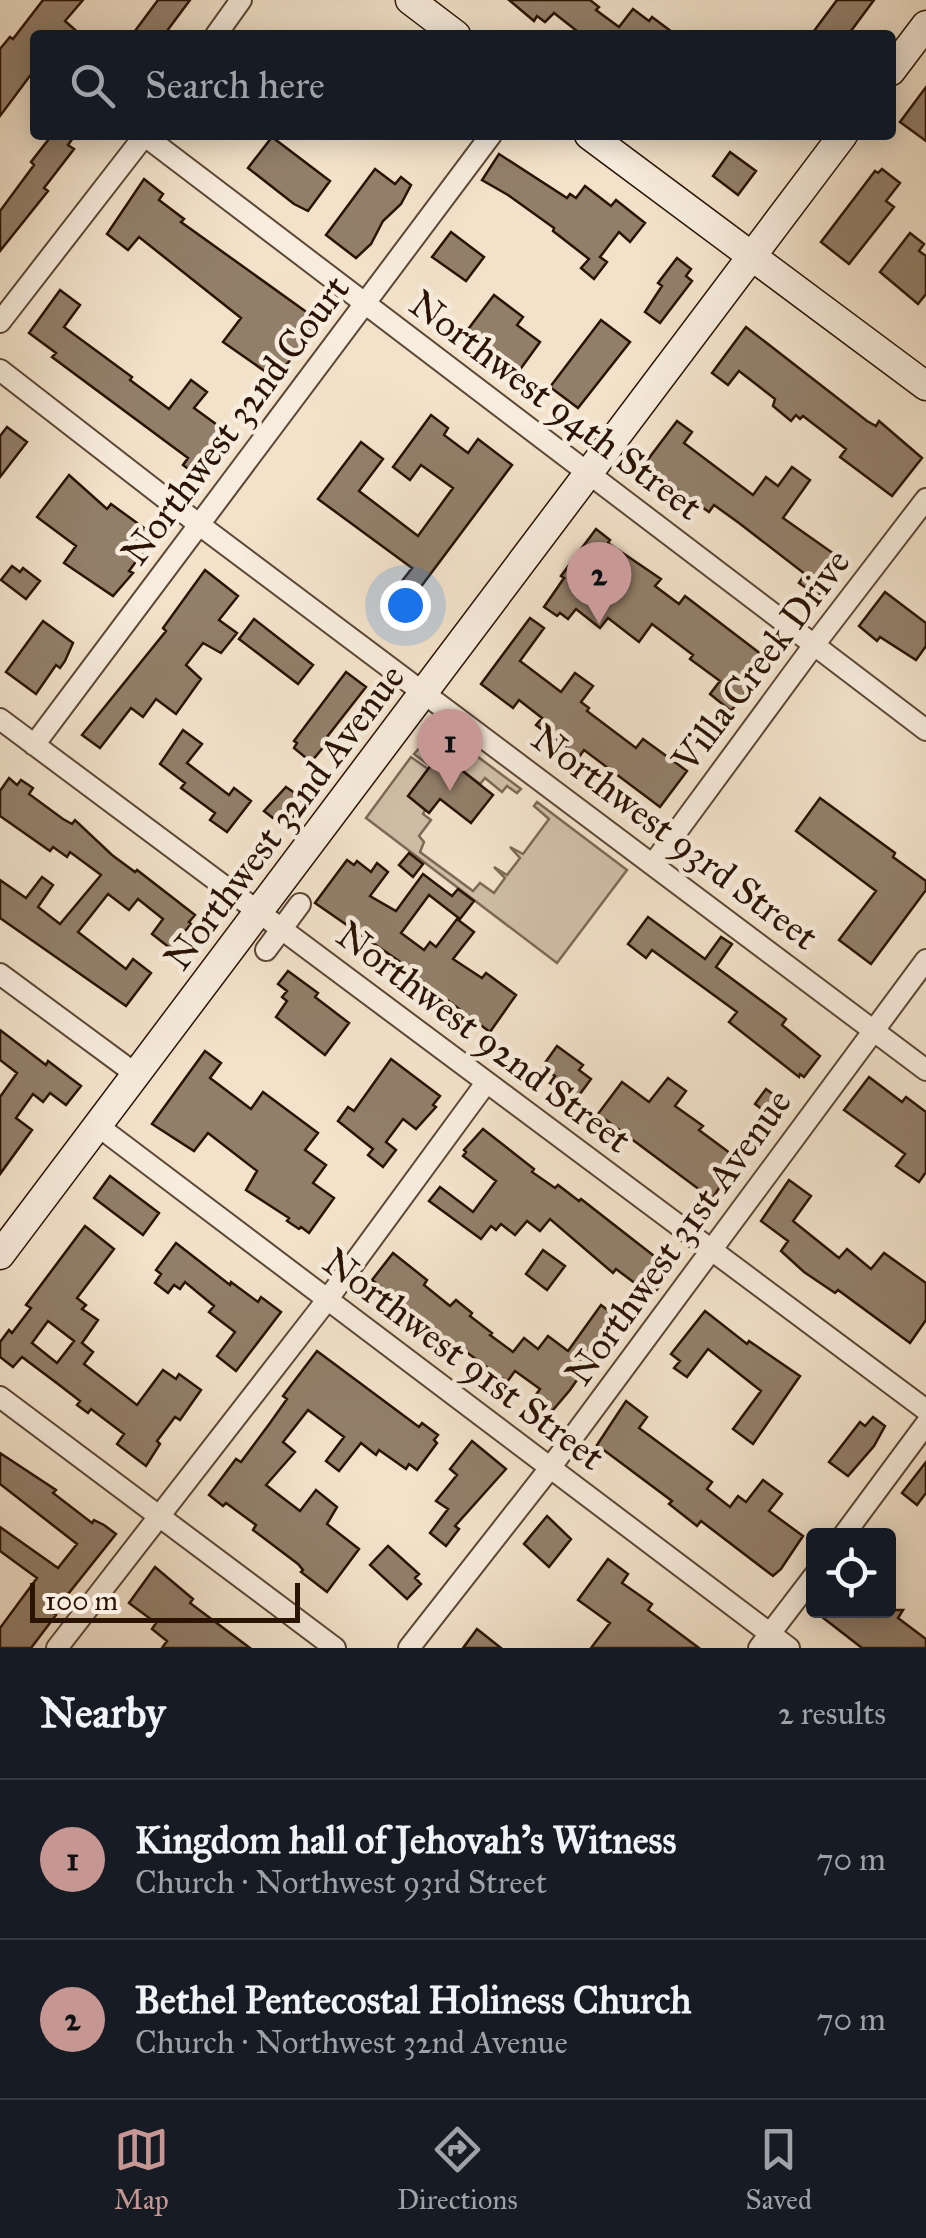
<!DOCTYPE html>
<meta charset="utf-8">
<style>
:root{--surface:#171b24;--page:#242831;--text:#f1f3f6;--muted:#9ea1a6;--line:#363941;--accent:#c59692}
body{margin:0;font-family:"IM FELL Great Primer",serif;background:var(--page);color:var(--text)}
.controls{position:absolute;right:30px;bottom:30px;display:grid;overflow:hidden;border-radius:10px;box-shadow:0 5px 25px #0003}
.controls button{width:90px;height:90px;display:grid;place-items:center;padding:0;border:0;border-bottom:2px solid var(--line);background:var(--surface);color:var(--text);font:50px sans-serif}
.scale{position:absolute;left:30px;bottom:25px;width:270px;box-sizing:border-box;padding-left:10px;border:5px solid #2a1303;border-top:0;font-size:28px;line-height:35px;white-space:nowrap;color:#2a1303;-webkit-text-stroke:8px #f7ecdd;paint-order:stroke}
.you{position:absolute;left:405px;top:605px;width:35px;height:35px;margin:-25px;border:8px solid #fff;border-radius:50%;background:#1a73e8;box-shadow:0 0 0 15px #1a73e833}
.badge{display:grid;place-items:center;width:65px;height:65px;border-radius:50%;background:var(--accent);color:#111;font-size:32px;font-weight:700}
.pin{position:absolute;translate:-50% -82px;filter:drop-shadow(0 2px 5px #0008)}
.pin::after{content:'';position:absolute;top:52px;width:35px;height:30px;background:inherit;clip-path:polygon(0 0,100% 0,50% 100%)}
.list{margin:0;padding:0;list-style:none}
h2{display:flex;justify-content:space-between;align-items:center;height:130px;margin:0;padding:0 40px;font-size:42px}
h2 small{font-size:32px;font-weight:400;color:var(--muted)}
.list li{display:grid;grid-template-columns:65px 1fr auto;gap:30px;align-items:center;box-sizing:border-box;height:160px;padding:0 40px;border-top:2px solid var(--line)}
.list b{display:block;font-size:38px;white-space:nowrap}
.list p{margin:0;font-size:32px;white-space:nowrap;color:var(--muted)}
.list em{font-size:32px;font-style:normal;color:var(--muted)}
.icon{flex:none;width:55px;height:55px;fill:none;stroke:currentColor;stroke-width:2;stroke-linecap:round;stroke-linejoin:round}
.map{position:relative;flex:none;width:926px;height:1648px;overflow:hidden}
.search{position:absolute;background:var(--surface);box-shadow:0 5px 25px #0003;left:30px;right:30px;top:30px;height:110px;display:flex;align-items:center;gap:25px;box-sizing:border-box;padding:0 35px;border-radius:10px;color:var(--muted);font-size:38px}
.sheet{height:450px;background:var(--surface)}
nav{display:flex;justify-content:space-around;align-items:center;box-sizing:border-box;height:140px;border-top:2px solid var(--line);background:var(--surface);font-size:28px;color:var(--muted)}
nav a{display:grid;justify-items:center;gap:5px}
nav .on{color:var(--accent)}
.map>svg:first-child{display:block}
</style>
<div class="map">
<svg width="926" height="1648" viewBox="0 0 926 1648">
<rect width="100%" height="100%" fill="#f2e2ca"/>
<filter id="stains"><feTurbulence type="fractalNoise" baseFrequency=".002" numOctaves="4"/><feColorMatrix values="0 0 0 0 .2 0 0 0 0 .09 0 0 0 0 .02 0 0 0 .5 -.17"/></filter>
<radialGradient id="worn" r=".72"><stop offset=".6" stop-color="#630" stop-opacity="0"/><stop offset="1" stop-color="#630" stop-opacity=".3"/></radialGradient>
<path fill="#d0bfa8" stroke="#7d6956" stroke-width="2.5" d="M439 734 454 739 521 789 517 793 507 786 502 792 485 778 480 784 440 754 430 766 414 754 429 737Z
M411 757 428 769 409 796 425 810 423 814 431 820 419 836 424 842 420 852 473 891 480 883 494 893 505 878 494 867 507 875 520 858 510 847 523 854 549 819 534 806 537 802 627 870 557 963 366 818Z"/>
<path fill="#927f6a" stroke="#2a1303" stroke-width="2.5" fill-rule="evenodd" d="M43 0H83L65 21 81 35H35V69L0 116V49L10 37 13 39Z
M158 0H190L164 35H132Z
M509 0H590L599 7 596 10 619 27 633 9 649 21 652 17 676 35H582L554 13 545 22 537 16 534 21Z
M837 0H874L848 35H811Z
M926 87V141L900 122Z
M52 135H75L68 145 74 149 44 188 48 191 0 251V211L34 165 31 162Z
M272 137 330 181 308 211 294 204 248 168Z
M730 152 756 171 738 195 713 176Z
M499 154 567 198 570 194 576 198 585 186 611 206 616 200 645 223 630 242 619 232 600 257 607 262 594 279 581 268 589 259 553 231 554 228 508 195 482 180Z
M375 169 395 184 401 177 411 185 401 204 383 221 371 244 356 258 326 235Z
M882 169 900 183 886 201 894 207 849 264 821 242 875 171 878 173Z
M144 179 163 194 159 200 184 219 181 222 319 321 276 379 223 342 241 318 139 237 128 250 107 234Z
M451 232 484 257 466 281 432 257Z
M910 233 924 244 919 251 926 256V294L918 304 880 272Z
M677 258 691 269 686 276 692 281 660 323 645 312 662 286 658 283Z
M60 290 80 305 64 327 132 377 130 380 169 409 191 380 207 392 194 408 231 435 207 472 205 470 199 477 183 465 188 458 52 357 56 353 29 333Z
M494 295 523 317 517 325 540 342 519 371 466 332Z
M601 320 630 342 578 408 550 387Z
M746 327 867 421 876 426 879 421 922 458 892 496 840 457 846 449 803 416 800 419 796 415 791 421 773 406 775 399 739 371 728 385 712 373Z
M431 415 448 428 444 435 468 453 478 439 512 465 417 592 402 581 412 568 318 499 361 442 383 459 359 491 418 536 453 488 421 465 410 480 393 467Z
M677 421 692 432 684 443 753 495 766 477 778 486 792 467 810 480 783 518 844 561 818 596 799 583 805 574 739 523 714 505 709 512 643 466Z
M7 427 27 442 0 477V436Z
M69 475 107 509 111 504 155 536 129 571 133 573 113 596 64 563 76 546 37 517Z
M596 529 610 540 608 543 661 579 655 586 679 604 685 596 770 661 731 711 710 694 720 681 690 659 693 655 652 624 639 642 608 618 600 628 576 609 568 619 560 613 557 616 544 607 564 578 561 576Z
M12 566 20 572 23 568 40 581 26 599 1 580Z
M205 570 238 596 219 620 237 633 221 653 203 643 186 665 201 679 176 714 156 699 143 717 131 708 100 748 82 735 166 631 163 628Z
M885 592 926 623V646L916 660 880 637 877 641 859 626Z
M530 618 544 628 520 661 561 692 575 673 593 686 581 702 589 708 587 711 636 748 643 739 687 771 660 807 584 750 579 757 536 725 542 718 519 700 513 708 481 684Z
M254 619 313 665 298 684 239 639Z
M43 621 73 643 65 661 60 668 56 665 36 694 6 672Z
M346 672 366 687 323 742 326 744 311 762 294 748 297 743 294 741Z
M183 730 202 744 187 763 229 795 234 788 251 801 227 832 210 820 215 813 181 788 185 783 160 764Z
M440 753 493 795 471 823 440 799 429 813 408 796Z
M9 778 17 785 21 780 33 788 29 794 63 819 72 824 75 820 112 855 135 872 137 870 195 915 189 922 191 924 170 948 152 934 163 919 138 899 129 910 108 894 78 932 126 969 133 959 151 973 126 1006 0 918V880L26 898 42 877 53 885 38 907 60 924 101 875 70 852 67 857 53 847 50 851 0 816V791Z
M286 787 305 800 289 822 286 820 282 825 264 811Z
M820 798 895 853 893 857 926 881V890L871 964 839 940 876 891 796 831Z
M409 853 423 864 413 877 399 865Z
M347 860 354 865 357 861 371 872 377 863 388 872 370 896 396 911 423 874 452 896 458 889 474 901 460 919 429 895 401 933 424 950 430 942 436 947 457 919 474 932 453 959 482 978 486 973 516 995 490 1032 407 970 409 968 315 903Z
M648 917 705 959 721 937 732 944 716 967 786 1019 782 1025 820 1056 804 1077 800 1074 799 1077 729 1022 737 1012 652 950 646 958 628 944Z
M288 971 318 993 315 997 349 1023 325 1055 276 1017 287 1001 282 997 287 991 278 984Z
M0 1030 46 1065 48 1061 81 1086 66 1105 50 1093 43 1102 33 1094 16 1118 32 1130 0 1174V1097L17 1073 0 1060Z
M557 1046 583 1065 579 1070 591 1079 577 1098 550 1083 555 1076 542 1067Z
M205 1051 221 1063 210 1078 251 1109 263 1092 318 1133 305 1150 326 1165 313 1183 334 1198 309 1233 301 1227 299 1229 287 1221 289 1218 246 1190 257 1171 208 1133 194 1151 152 1124Z
M391 1059 440 1096 433 1105 436 1107 416 1129 403 1119 386 1142 396 1150 383 1167 368 1155 373 1149 338 1121 348 1107 354 1111Z
M869 1077 902 1102 906 1097 926 1112V1172L919 1182 896 1166 905 1154 844 1110Z
M668 1078 686 1091 675 1106 703 1126 699 1130 738 1159 712 1199 598 1114 622 1082 649 1102Z
M766 1089 785 1103 774 1118 755 1104Z
M483 1129 534 1169 532 1172 555 1188 558 1185 579 1201 581 1199 672 1270 652 1296 616 1269 613 1273 550 1219 540 1231 527 1221 515 1235 501 1224 496 1230 491 1226 481 1239 429 1201 440 1187 473 1212 496 1181 463 1156 466 1152 464 1150Z
M110 1176 159 1213 143 1235 94 1198Z
M789 1180 811 1196 793 1221 839 1258 847 1249 871 1269 884 1253 926 1283V1320L910 1343 838 1290 835 1293 804 1272 781 1251 788 1241 761 1221Z
M85 1226 114 1249 77 1298 86 1305 82 1309 98 1320 82 1343 93 1352 84 1364 137 1405 163 1370 176 1379 179 1374 201 1390 180 1420 175 1417 157 1441 160 1444 146 1466 117 1444 124 1434 91 1409 88 1413 77 1405 80 1401 58 1384 22 1357 13 1367 0 1357V1342L9 1330 12 1333 31 1308 26 1305ZM48 1321 74 1341 57 1363 32 1343Z
M176 1243 230 1285 231 1282 258 1302 261 1297 281 1312 236 1371 217 1356 235 1332 209 1312 214 1306 185 1282 180 1289 174 1285 168 1293 155 1283 161 1274 156 1270Z
M543 1250 565 1266 547 1290 526 1274Z
M393 1253 427 1280 424 1285 450 1306 456 1300 472 1313 470 1316 492 1333 490 1335 513 1352 524 1338 538 1349 548 1336 568 1351 601 1305 618 1318 594 1349 597 1351 570 1390 547 1417 529 1404 540 1389 515 1371 507 1382 450 1340 445 1347 428 1332 429 1330 419 1322 422 1319 372 1280Z
M705 1311 747 1344 749 1341 800 1376 753 1444 733 1429 761 1391 708 1349 687 1377 674 1368 680 1361 671 1354Z
M317 1351 419 1427 422 1423 438 1435 434 1440 437 1443 417 1470 409 1464 406 1469 379 1450 376 1455 361 1443 339 1471 326 1461 344 1437 308 1410 283 1442 295 1452 266 1485 300 1511 316 1490 337 1507 327 1524 359 1549 327 1592 301 1572 303 1570 298 1564 253 1530 256 1525 226 1503 223 1506 209 1495 236 1459 241 1462 270 1423 287 1399 283 1396Z
M626 1401 647 1417 639 1428 712 1482 707 1489 730 1507 738 1496 746 1502 763 1480 782 1494 769 1511 803 1536 781 1569 773 1576 701 1521 697 1526 669 1504 672 1501 597 1445Z
M873 1417 885 1426 874 1446 848 1476 829 1462 860 1422 865 1426Z
M472 1441 506 1469 455 1526 459 1529 446 1546 430 1533 448 1509 436 1501 457 1475 450 1469Z
M0 1453 56 1490 53 1493 92 1523 94 1520 104 1525 116 1534 53 1613 56 1615 31 1648H0V1628L37 1578 0 1551V1527L58 1568 77 1544 0 1484Z
M926 1462V1493L917 1505 902 1493Z
M547 1516 571 1539 549 1567 524 1544Z
M388 1546 419 1574 415 1578 421 1584 407 1599 370 1565Z
M608 1559 628 1574 622 1583 652 1604 648 1610 699 1648H591L610 1623 578 1600Z
M155 1567 193 1599 190 1603 250 1648H162L167 1641 152 1629 156 1623 129 1603Z
M813 1610H903L898 1618 926 1639V1648H862Z
M477 1629 501 1648H463Z"/>
<g fill="none" stroke-linecap="round" stroke-linejoin="round">
<defs>
<path id="street" d="M216 35 241 0
M145 136 926 730
M0 322 145 135
M0 370 201 526 926 1070
M0 719 926 1410
M34 745 491 135
M653 864 814 645 926 499
M266 950 300 904
M0 974 137 1075
M98 1126 789 1648
M0 1397 335 1648
M843 1536 926 1424
M57 1648 327 1300 486 1083
M409 1648 550 1468 926 960
M759 1648 814 1576"/>
<path id="secondary" d="M410 0 456 35
M891 71 926 25
M589 135 926 386
M0 1255 843 135"/>
</defs>
<use href="#street" stroke="#5c4735" stroke-width="24"/>
<use href="#secondary" stroke="#2a1303" stroke-width="31"/>
<use href="#street" stroke="#f7ecdd" stroke-width="20"/>
<use href="#secondary" stroke="#f7ecdd" stroke-width="28"/>
</g>
<g text-anchor="middle" dominant-baseline="central" stroke-width="9" stroke-linejoin="round" paint-order="stroke">
<g font-size="38" fill="#2a1303" stroke="#f7ecdd">
<text transform="translate(556 405) rotate(37)">Northwest 94th Street</text>
<text transform="translate(235 420) rotate(-53)">Northwest 32nd Court</text>
<text transform="translate(761 660) rotate(-53)">Villa Creek Drive</text>
<text transform="translate(284 817) rotate(-53)">Northwest 32nd Avenue</text>
<text transform="translate(675 837) rotate(37)">Northwest 93rd Street</text>
<text transform="translate(484 1037) rotate(37)">Northwest 92nd Street</text>
<text transform="translate(678 1237) rotate(-54)">Northwest 31st Avenue</text>
<text transform="translate(464 1359) rotate(37)">Northwest 91st Street</text>
</g>
</g>
<rect width="100%" height="100%" filter="url(#stains)"/>
<rect width="100%" height="100%" fill="url(#worn)"/>
</svg>
<div class="controls">
<button><svg class="icon" aria-label="locate" viewBox="0 0 24 24"><circle cx="12" cy="12" r="6"/><path d="M12 2v4M12 18v4M2 12h4M18 12h4"/></svg></button>
</div>
<div class="scale">100 m</div>
<div class="you"></div>
<div class="pin badge" style="left:450px;top:791px">1</div>
<div class="pin badge" style="left:599px;top:624px">2</div>
<div class="search"><svg class="icon" aria-label="search" viewBox="0 0 24 24"><circle cx="10" cy="10" r="6"/><path d="M15 15l6 6"/></svg>Search here</div>
</div>
<section class="sheet">
<h2>Nearby<small>2 results</small></h2>
<ul class="list">
<li><span class="badge">1</span><div><b>Kingdom hall of Jehovah's Witness</b><p>Church · Northwest 93rd Street</p></div><em>70 m</em></li>
<li><span class="badge">2</span><div><b>Bethel Pentecostal Holiness Church</b><p>Church · Northwest 32nd Avenue</p></div><em>70 m</em></li>
</ul>
</section>
<nav>
<a class="on"><svg class="icon" aria-label="map" viewBox="0 0 24 24"><path d="M3 6l6-2 6 2 6-2v14l-6 2-6-2-6 2zM9 4v14M15 6v14"/></svg>Map</a>
<a><svg class="icon" aria-label="directions" viewBox="0 0 24 24"><path d="M12 3l9 9-9 9-9-9zM9 14v-3h6M13 9l2 2-2 2"/></svg>Directions</a>
<a><svg class="icon" aria-label="saved" viewBox="0 0 24 24"><path d="M7 4h10v16l-5-4-5 4z"/></svg>Saved</a>
</nav>
